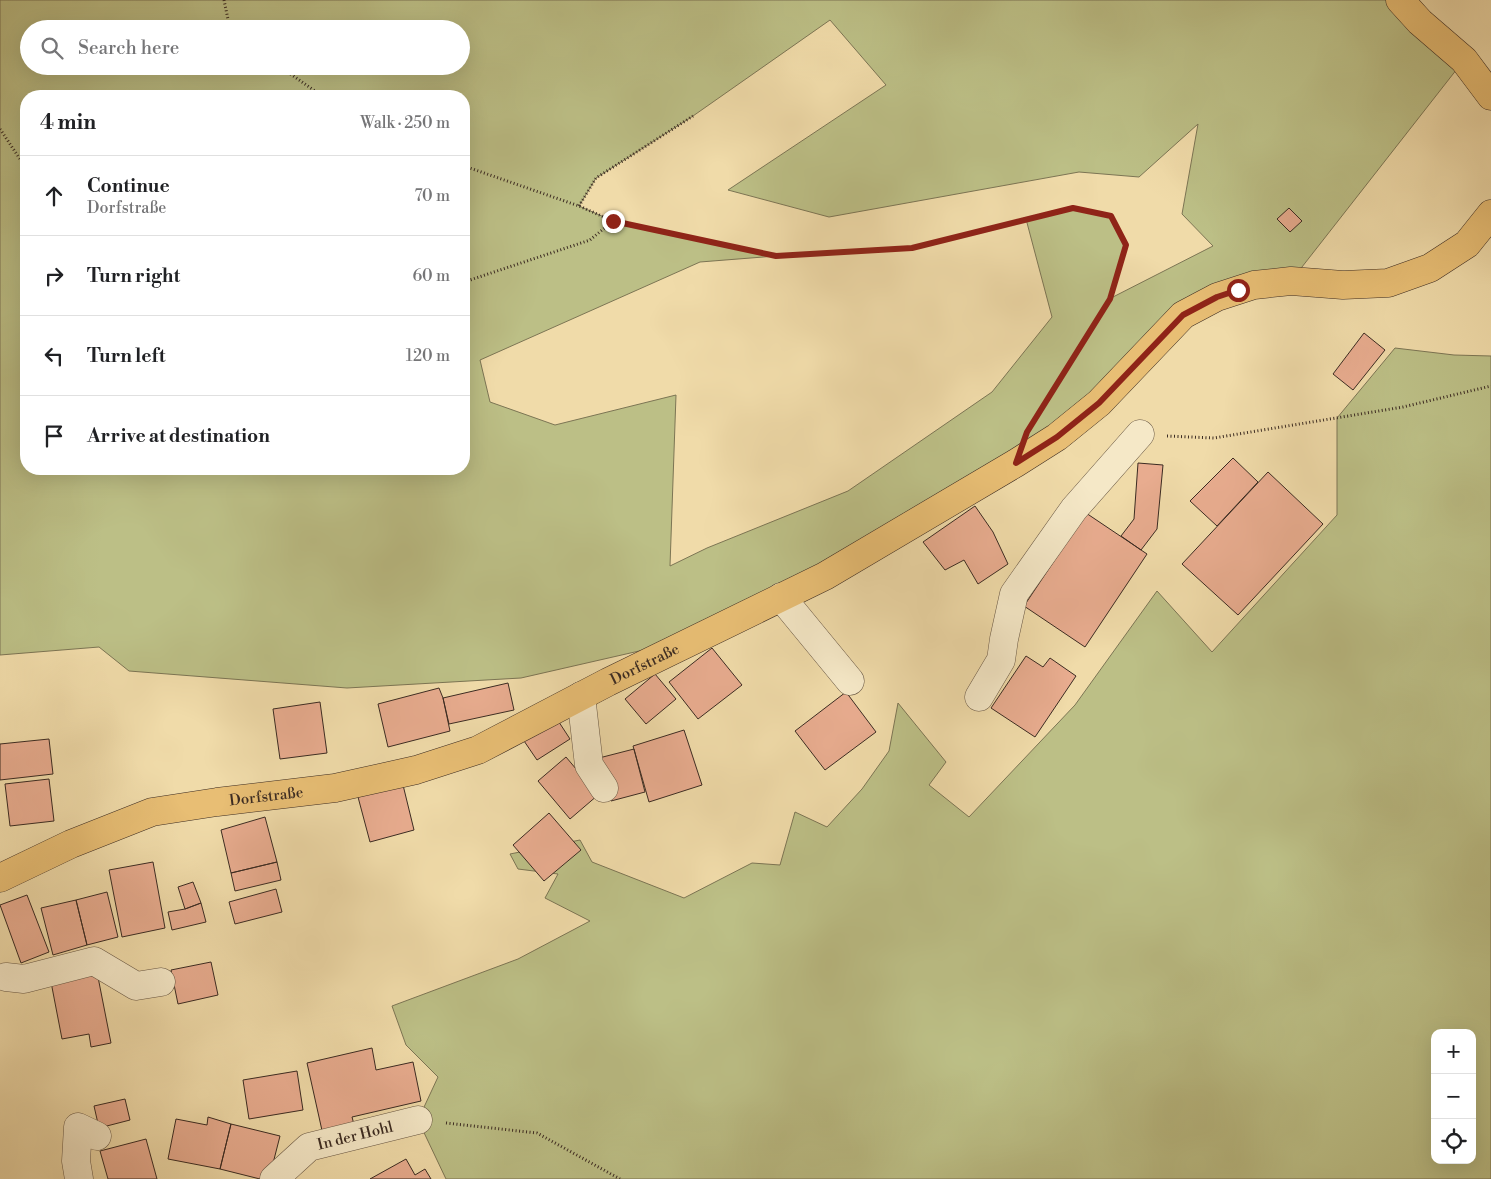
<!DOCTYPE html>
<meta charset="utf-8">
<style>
:root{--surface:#fff;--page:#f6f6f6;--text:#202124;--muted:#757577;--line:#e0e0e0}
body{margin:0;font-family:"Libre Bodoni",serif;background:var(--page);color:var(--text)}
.controls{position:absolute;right:15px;bottom:15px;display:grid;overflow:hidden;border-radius:10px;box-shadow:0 5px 20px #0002}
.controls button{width:45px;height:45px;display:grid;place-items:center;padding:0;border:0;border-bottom:1px solid var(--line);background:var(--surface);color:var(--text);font:25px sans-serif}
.stop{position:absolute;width:15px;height:15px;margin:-11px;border:4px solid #8f2418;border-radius:50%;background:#fff}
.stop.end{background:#8f2418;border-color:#fff;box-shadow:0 1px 5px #0008}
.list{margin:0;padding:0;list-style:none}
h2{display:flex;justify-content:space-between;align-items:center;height:65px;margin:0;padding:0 20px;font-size:21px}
h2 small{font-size:16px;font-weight:400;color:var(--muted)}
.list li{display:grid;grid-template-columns:32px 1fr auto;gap:15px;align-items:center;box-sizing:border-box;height:80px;padding:0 20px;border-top:1px solid var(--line)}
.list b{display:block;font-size:19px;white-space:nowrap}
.list p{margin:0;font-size:16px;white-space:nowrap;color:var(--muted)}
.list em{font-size:16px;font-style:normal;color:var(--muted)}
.icon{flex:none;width:28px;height:28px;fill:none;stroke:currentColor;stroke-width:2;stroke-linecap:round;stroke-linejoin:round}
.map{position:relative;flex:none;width:1491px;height:1179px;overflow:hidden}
.search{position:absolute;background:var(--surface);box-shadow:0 5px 20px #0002;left:20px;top:20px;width:450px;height:55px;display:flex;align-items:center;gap:12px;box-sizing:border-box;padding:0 18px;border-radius:28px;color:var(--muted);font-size:19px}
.panel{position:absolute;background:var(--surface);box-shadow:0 5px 20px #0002;left:20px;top:90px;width:450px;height:385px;border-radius:20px}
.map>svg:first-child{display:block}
</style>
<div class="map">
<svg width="1491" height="1179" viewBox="0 0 1491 1179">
<rect width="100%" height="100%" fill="#f0dba9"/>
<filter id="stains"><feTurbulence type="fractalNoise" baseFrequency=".004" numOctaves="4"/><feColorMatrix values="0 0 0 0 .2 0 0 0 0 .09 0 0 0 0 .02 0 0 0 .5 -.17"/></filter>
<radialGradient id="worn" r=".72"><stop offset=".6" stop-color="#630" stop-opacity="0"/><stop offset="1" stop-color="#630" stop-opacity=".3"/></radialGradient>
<path fill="#bcbf86" stroke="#7c7554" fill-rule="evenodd" d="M0 0H1400L1464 60 1291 281 1217 297 1099 403 696 638 521 678 347 688 129 671 99 647 0 655ZM830 20 886 85 728 190 829 217 1079 172 1139 177 1198 124 1182 214 1213 246 1111 298 1125 245 1111 216 1073 207 1026 219 1052 317 992 392 848 491 707 548 670 566 676 395 555 425 490 402 480 360 700 262 776 256 613 221 579 206 596 178 693 116ZM29 29H461V66H29ZM26 96H464V469H26Z
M1395 348 1454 355 1491 356V1179H446L418 1120 438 1077 406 1045 392 1006 518 959 590 921 545 898 558 874 518 869 510 854 580 840 592 862 684 898 752 863 780 865 795 812 827 827 862 789 889 751 898 703 946 762 929 785 969 817 1075 705 1157 591 1212 652 1337 515V418ZM1435 1033H1472V1160H1435Z"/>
<path fill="#e8ac8f" stroke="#3b2b22" d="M1289 208 1302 221 1290 232 1277 219Z
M1364 333 1385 350 1353 390 1333 374Z
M1233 458 1258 482 1217 526 1190 501Z
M1138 463 1163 465 1157 529 1141 550 1121 536 1134 519Z
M1268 472 1323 524 1238 615 1182 564Z
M975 506 993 532 1008 564 978 584 964 560 945 570 923 542Z
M1086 513 1147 554 1085 647 1024 606Z
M712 648 742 685 698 719 669 682Z
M1026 656 1043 667 1050 658 1076 676 1035 737 991 708Z
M655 674 676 699 646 724 625 699Z
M508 683 514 710 449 724 443 698Z
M439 688 443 698 450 731 388 747 378 704Z
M846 692 876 732 825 770 795 731Z
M320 702 327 753 280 759 273 709Z
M555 716 570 739 537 760 522 738Z
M684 730 702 785 649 802 633 746Z
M49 739 53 774 0 780V744Z
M634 749 645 792 611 801 599 758Z
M566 757 598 795 570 819 538 781Z
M49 779 54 821 10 826 5 784Z
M403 785 414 830 370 842 358 797Z
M549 813 581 850 544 881 513 845Z
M265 817 277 862 231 873 221 830Z
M153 862 165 928 122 937 109 870Z
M277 862 281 880 235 891 231 873Z
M193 882 201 903 185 909 178 887Z
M276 889 282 912 235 924 229 902Z
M107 892 118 937 87 945 76 900Z
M27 895 49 952 21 963 0 905Z
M76 900 87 945 53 955 41 908Z
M201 903 206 922 172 930 168 912 185 909Z
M211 962 218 995 178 1004 171 970Z
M97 972 111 1043 91 1047 89 1034 62 1039 51 982Z
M372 1048 376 1070 413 1062 421 1101 352 1117 355 1128 323 1135 307 1063Z
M297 1071 303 1110 249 1119 243 1080Z
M125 1099 130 1120 99 1128 94 1106Z
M208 1117 231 1124 220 1169 168 1159 176 1119 207 1125Z
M231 1124 280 1136 269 1179H260L220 1169Z
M146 1139 157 1179H108L100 1151Z
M406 1159 415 1175 425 1169 431 1179H370Z"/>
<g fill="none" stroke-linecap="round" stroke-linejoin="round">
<defs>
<g id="minor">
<path d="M781 597 850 681"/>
<path d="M581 696 589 765 604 788"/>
<path d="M979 697 1001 660 1004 639 1014 594 1074 509 1140 434"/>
<path d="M6 977 24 979 94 961 136 986 161 982"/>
<path d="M79 1179 76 1161 78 1127 97 1136"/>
<path id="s1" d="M274 1179 309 1147 418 1120"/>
</g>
<g id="major">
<path d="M1400 0 1420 22 1464 60 1491 96"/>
<path id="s2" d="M0 878 71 844 152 812 217 802 335 788 416 770 478 750 608 682 825 576 1016 463 1057 437 1099 403 1183 315 1217 297 1254 285 1291 281 1343 285 1388 283 1430 268 1467 244 1491 214"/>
</g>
</defs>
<use href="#minor" stroke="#685744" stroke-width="29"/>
<use href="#major" stroke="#3b2b22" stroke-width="29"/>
<path stroke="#3b2b22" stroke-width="3" stroke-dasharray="1 2.5" stroke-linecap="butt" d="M224 0 230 29
M279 66 322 96
M0 129 26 168
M464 166 579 206 613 221 776 256 912 248 1073 207 1111 216 1125 245 1110 299 1038 415
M579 206 596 178 693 116
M464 282 590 240 613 221
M1167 436 1214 438 1403 407 1491 386
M446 1123 537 1133 620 1179"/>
<use href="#minor" stroke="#f5e8c7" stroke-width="28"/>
<use href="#major" stroke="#e8be74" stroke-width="28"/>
</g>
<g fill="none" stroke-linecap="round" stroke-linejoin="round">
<path stroke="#8f2418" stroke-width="6" d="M613 221 776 256 912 248 1073 208 1111 216 1126 245 1110 299 1027 432 1016 463 1057 437 1099 403 1183 315 1217 297 1238 290"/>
</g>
<g text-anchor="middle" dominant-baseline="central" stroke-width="4.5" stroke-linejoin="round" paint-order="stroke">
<g font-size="15" fill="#3b2b22" stroke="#f5e8c7">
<text stroke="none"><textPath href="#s2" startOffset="686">Dorfstraße</textPath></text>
<text stroke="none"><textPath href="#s2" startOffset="281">Dorfstraße</textPath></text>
<text stroke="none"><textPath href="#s1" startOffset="95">In der Hohl</textPath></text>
</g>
</g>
<rect width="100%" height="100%" filter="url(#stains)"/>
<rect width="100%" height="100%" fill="url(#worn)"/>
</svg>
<div class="controls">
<button>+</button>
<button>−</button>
<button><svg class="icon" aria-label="locate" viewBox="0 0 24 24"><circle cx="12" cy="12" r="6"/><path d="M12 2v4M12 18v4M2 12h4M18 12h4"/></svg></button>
</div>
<div class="stop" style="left:1238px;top:290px"></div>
<div class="stop end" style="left:613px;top:221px"></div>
<div class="search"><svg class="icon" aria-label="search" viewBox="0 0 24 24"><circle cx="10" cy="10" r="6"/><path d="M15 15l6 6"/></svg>Search here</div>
<section class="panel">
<h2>4 min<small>Walk · 250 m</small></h2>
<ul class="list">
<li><svg class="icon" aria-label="ahead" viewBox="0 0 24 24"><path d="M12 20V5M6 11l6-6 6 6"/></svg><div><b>Continue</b><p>Dorfstraße</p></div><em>70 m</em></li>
<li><svg class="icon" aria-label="right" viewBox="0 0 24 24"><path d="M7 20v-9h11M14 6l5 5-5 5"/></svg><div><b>Turn right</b></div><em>60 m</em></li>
<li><svg class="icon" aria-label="left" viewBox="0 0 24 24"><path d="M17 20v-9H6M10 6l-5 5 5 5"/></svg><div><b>Turn left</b></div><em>120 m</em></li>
<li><svg class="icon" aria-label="arrive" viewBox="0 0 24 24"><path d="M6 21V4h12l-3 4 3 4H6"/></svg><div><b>Arrive at destination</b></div></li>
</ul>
</section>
</div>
